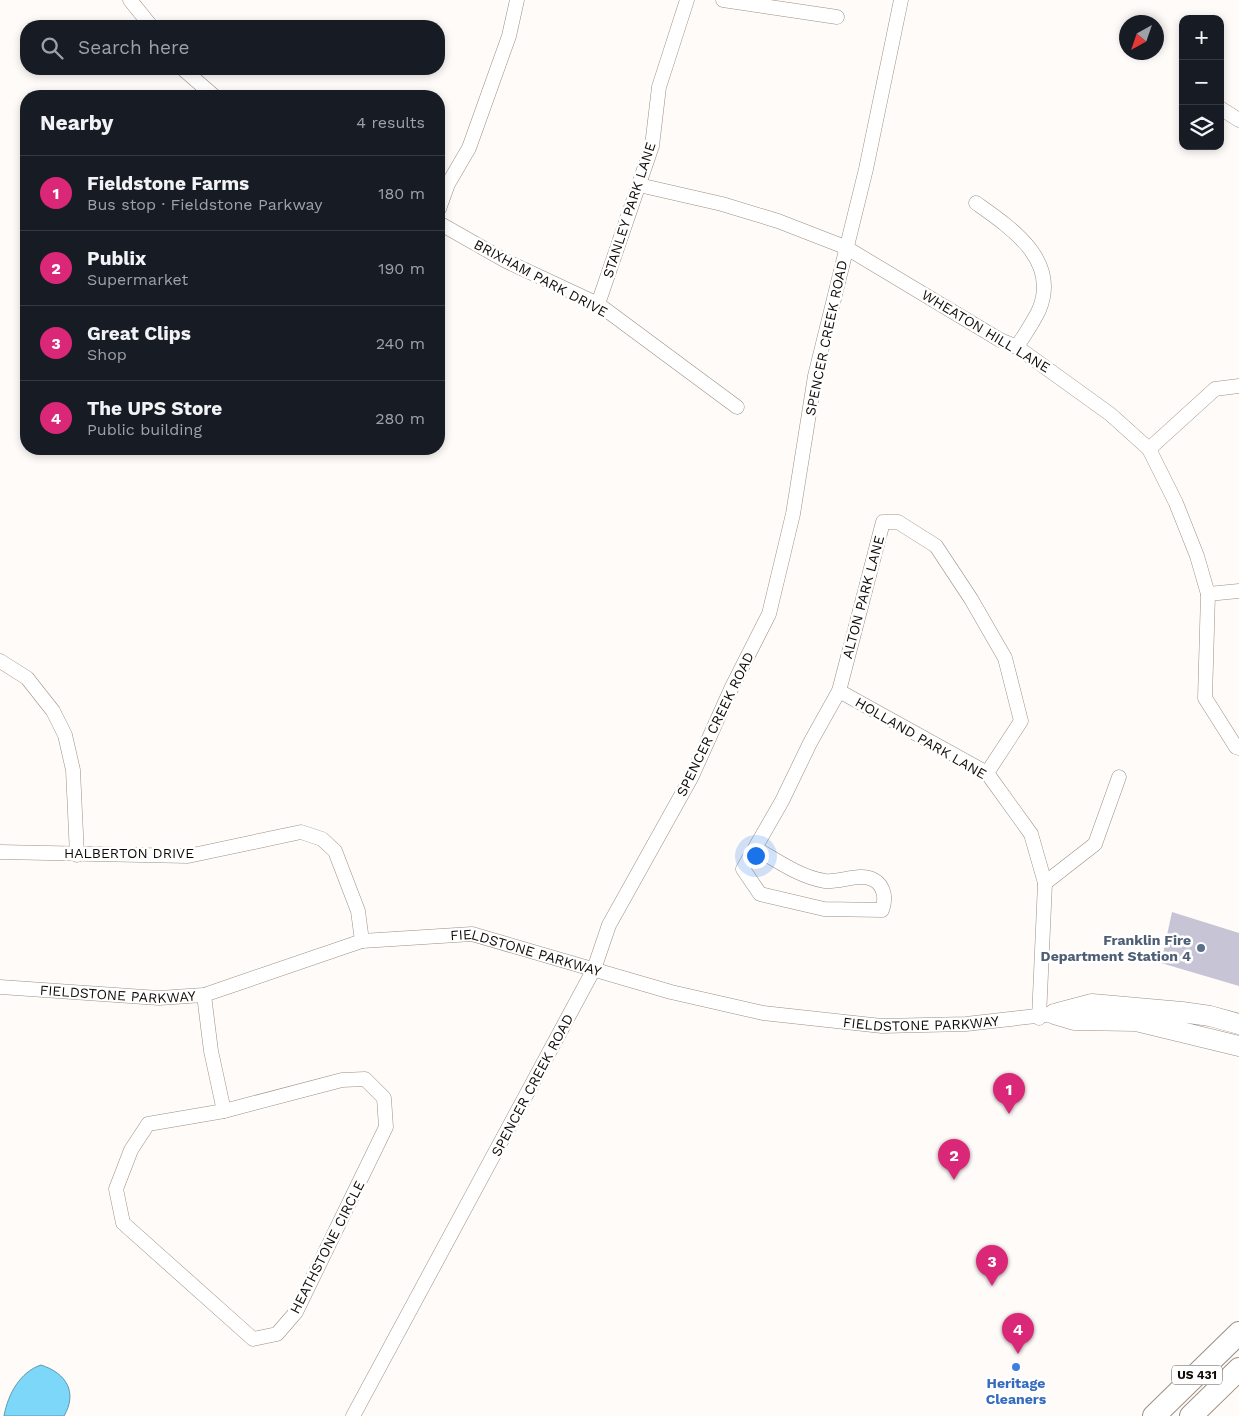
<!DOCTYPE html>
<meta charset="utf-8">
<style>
:root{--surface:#171b24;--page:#242831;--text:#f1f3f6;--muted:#9ea1a6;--line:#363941;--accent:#db2777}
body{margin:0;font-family:"Work Sans",sans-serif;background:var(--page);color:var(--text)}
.controls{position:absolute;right:15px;top:15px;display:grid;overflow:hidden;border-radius:10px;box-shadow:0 2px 8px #0003}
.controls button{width:45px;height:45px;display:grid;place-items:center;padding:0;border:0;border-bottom:1px solid var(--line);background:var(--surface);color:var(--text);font:25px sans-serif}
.compass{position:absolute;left:1119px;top:15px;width:45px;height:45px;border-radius:50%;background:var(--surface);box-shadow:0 2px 8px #0003;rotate:220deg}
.you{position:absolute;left:755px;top:855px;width:18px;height:18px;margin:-12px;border:4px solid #fff;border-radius:50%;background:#1a73e8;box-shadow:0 0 0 8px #1a73e833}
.badge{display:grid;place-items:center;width:32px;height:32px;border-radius:50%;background:var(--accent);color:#fff;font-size:16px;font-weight:700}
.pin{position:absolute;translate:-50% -41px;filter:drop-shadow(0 1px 2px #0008)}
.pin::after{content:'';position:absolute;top:26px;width:18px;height:15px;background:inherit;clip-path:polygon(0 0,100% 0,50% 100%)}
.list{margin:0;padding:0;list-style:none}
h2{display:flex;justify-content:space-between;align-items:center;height:65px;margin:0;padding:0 20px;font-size:21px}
h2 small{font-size:16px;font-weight:400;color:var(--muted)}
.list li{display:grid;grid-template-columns:32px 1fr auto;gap:15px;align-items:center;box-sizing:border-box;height:75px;padding:0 20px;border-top:1px solid var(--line)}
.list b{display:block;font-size:19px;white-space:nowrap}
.list p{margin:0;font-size:16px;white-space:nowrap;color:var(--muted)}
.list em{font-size:16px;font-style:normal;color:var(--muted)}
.icon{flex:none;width:28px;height:28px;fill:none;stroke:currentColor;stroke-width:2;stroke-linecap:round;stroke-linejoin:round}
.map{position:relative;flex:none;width:1239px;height:1416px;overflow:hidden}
.search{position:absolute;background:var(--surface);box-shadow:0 2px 8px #0003;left:20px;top:20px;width:425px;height:55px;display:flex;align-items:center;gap:12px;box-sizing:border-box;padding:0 18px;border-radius:20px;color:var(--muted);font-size:19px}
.panel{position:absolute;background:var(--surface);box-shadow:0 2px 8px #0003;left:20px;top:90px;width:425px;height:365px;border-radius:20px}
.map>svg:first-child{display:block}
</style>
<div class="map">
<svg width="1239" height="1416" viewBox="0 0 1239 1416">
<rect width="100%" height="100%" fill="#fefbf8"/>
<path fill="#7cd7f9" stroke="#5c9ab1" d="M41 1365C66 1373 78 1392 64 1416H4C8 1394 20 1372 41 1365Z"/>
<path fill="#c7c5d5" d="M1172 912 1239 933V986L1161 963Z"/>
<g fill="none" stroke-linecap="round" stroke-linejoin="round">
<defs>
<g id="street">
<path d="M130 0 151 26"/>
<path d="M723 0 837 17"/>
<path d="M183 69 214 96"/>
<path d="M1220 108 1239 120"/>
<path d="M639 185 722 204 778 221 845 247 1000 340 1017 347 1110 414 1149 449 1176 503 1197 556 1208 594 1205 698 1236 747 1239 748"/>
<path d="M976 203C1011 228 1060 260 1039 310 1033 323 1024 335 1017 347"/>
<path d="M439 209 448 184 469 148 509 36 517 0"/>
<path d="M439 223 506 261 598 304 737 407"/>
<path d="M598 304 652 146 659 87 687 0"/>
<path d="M1149 449 1215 389 1239 386"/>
<path d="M1208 594 1239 591"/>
<path d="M0 661 27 678 53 711 65 735 73 770 77 855"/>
<path d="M839 691 987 773 1031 834 1045 883 1039 1018"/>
<path d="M755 848C776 860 800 877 825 881 840 883 860 872 874 880 885 886 886 900 882 910L824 909 760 894 743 869 782 801 810 743 839 691 883 522H898L936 546 971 599 1005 658 1021 721 987 773"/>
<path d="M0 852 188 856 301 832 322 839 335 851 358 911 362 941"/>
<path d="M1045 883 1095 844 1119 777"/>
<path id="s1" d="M0 987 159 998 204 995 362 941 472 934 671 992 763 1013 882 1026 966 1024 1054 1014"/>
<path d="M204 995 211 1051 224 1111"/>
<path d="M365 1079 384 1098 386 1127 296 1312 277 1334 253 1339 123 1223 116 1189 131 1150 148 1124 224 1111 342 1080Z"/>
<path d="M353 1416 594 969 609 925 692 776 731 689 769 614 793 514 815 376 866 169 901 0"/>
</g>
<path id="secondary" d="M1058 1013 1092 1004 1182 1012 1210 1016 1239 1024
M1054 1014 1074 1020 1136 1021 1239 1046"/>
<path id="primary" d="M1154 1416 1239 1333
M1191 1416 1239 1369"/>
</defs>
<use href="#street" stroke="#9d8f85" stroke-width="15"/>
<use href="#secondary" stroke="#9d8f85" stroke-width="21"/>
<use href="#primary" stroke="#9d8f85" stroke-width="24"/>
<use href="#street" stroke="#fff" stroke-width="14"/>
<use href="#secondary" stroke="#fff" stroke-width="20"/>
<use href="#primary" stroke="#fff" stroke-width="22"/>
</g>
<circle fill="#5c6f8a" stroke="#fff" stroke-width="2" cx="1201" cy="948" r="5"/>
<circle fill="#3f7fe0" stroke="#fff" stroke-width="2" cx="1016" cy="1367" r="5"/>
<g text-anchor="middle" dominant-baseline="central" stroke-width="5" stroke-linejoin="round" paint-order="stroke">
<rect fill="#fff" stroke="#585452" stroke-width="1" x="1172" y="1365.5" width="50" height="19" rx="4"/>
<g font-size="12" font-weight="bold" fill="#100b08">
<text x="1197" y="1375">US 431</text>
</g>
<g font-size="14" fill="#100b08" stroke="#fff">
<text transform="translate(629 210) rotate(-72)">STANLEY PARK LANE</text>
<text transform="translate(541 278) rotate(28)">BRIXHAM PARK DRIVE</text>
<text transform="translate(986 331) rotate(31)">WHEATON HILL LANE</text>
<text transform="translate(826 338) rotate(-78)">SPENCER CREEK ROAD</text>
<text transform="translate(863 597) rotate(-75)">ALTON PARK LANE</text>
<text transform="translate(715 724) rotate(-64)">SPENCER CREEK ROAD</text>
<text transform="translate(921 738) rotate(30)">HOLLAND PARK LANE</text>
<text x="129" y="853">HALBERTON DRIVE</text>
<text stroke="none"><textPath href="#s1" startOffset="538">FIELDSTONE PARKWAY</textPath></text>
<text stroke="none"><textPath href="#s1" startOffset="118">FIELDSTONE PARKWAY</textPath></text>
<text stroke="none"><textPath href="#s1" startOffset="942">FIELDSTONE PARKWAY</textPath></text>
<text transform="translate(532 1085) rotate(-62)">SPENCER CREEK ROAD</text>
<text transform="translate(327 1247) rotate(-63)">HEATHSTONE CIRCLE</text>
</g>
<g font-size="14" font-weight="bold" fill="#4e5e75" stroke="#fff" text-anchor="end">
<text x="1191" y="940">Franklin Fire<tspan x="1191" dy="16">Department Station 4</tspan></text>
</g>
<g font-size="14" font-weight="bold" fill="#366cbe" stroke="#fff">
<text x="1016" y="1383">Heritage<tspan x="1016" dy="16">Cleaners</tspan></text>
</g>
</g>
</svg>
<div class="controls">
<button>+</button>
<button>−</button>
<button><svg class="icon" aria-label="layers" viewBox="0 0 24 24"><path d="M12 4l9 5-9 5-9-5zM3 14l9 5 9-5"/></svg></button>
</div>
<svg class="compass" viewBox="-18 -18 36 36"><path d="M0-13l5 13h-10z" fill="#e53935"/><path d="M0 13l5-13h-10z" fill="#9ea1a6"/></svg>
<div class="you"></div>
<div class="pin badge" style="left:1009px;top:1114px">1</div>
<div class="pin badge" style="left:954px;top:1180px">2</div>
<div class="pin badge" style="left:992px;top:1286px">3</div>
<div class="pin badge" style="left:1018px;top:1354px">4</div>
<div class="search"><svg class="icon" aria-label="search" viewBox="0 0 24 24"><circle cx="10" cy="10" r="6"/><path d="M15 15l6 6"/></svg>Search here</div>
<section class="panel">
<h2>Nearby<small>4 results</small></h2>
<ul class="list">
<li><span class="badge">1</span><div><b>Fieldstone Farms</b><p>Bus stop · Fieldstone Parkway</p></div><em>180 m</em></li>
<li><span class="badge">2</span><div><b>Publix</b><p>Supermarket</p></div><em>190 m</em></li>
<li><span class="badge">3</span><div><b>Great Clips</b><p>Shop</p></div><em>240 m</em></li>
<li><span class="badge">4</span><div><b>The UPS Store</b><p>Public building</p></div><em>280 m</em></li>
</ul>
</section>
</div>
